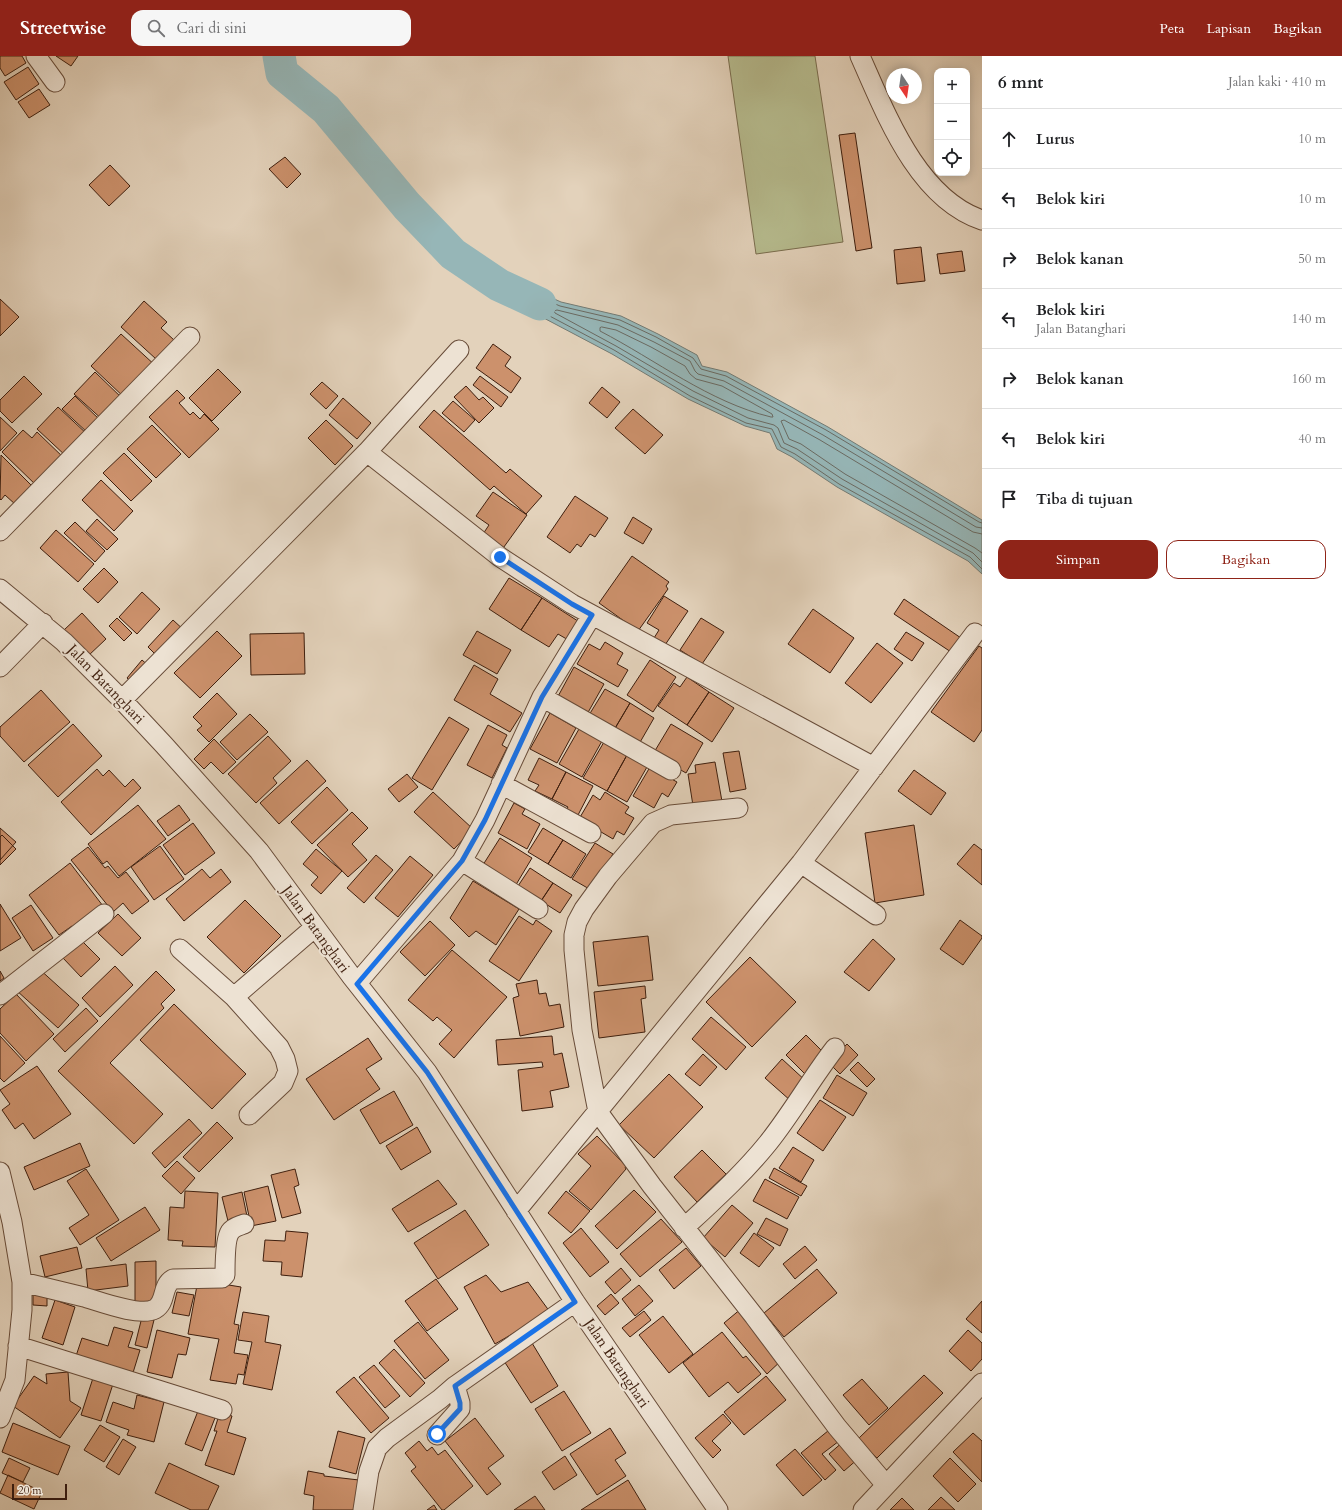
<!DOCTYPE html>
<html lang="id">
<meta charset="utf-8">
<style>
:root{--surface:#fff;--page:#f6f6f6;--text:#202124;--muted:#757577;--line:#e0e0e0;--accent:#8f2418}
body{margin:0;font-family:Cardo,serif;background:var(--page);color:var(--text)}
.controls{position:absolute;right:12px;top:12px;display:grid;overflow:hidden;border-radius:8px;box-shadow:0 2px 10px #0003}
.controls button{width:36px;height:36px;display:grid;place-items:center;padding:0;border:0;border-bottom:1px solid var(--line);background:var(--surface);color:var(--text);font:20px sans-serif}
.compass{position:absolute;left:886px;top:12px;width:36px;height:36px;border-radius:50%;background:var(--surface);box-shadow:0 2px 10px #0003;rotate:167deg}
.scale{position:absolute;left:12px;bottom:10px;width:55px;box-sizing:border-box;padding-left:4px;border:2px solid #3f1f0e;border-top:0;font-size:11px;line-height:14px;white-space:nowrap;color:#3f1f0e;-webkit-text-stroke:3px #ede2d3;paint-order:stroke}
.stop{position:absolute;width:12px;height:12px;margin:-9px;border:3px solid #1a73e8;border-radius:50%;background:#fff}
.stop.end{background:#1a73e8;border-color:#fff;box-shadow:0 1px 4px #0008}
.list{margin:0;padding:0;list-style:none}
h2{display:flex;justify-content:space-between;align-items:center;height:52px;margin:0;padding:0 16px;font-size:17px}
h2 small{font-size:13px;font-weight:400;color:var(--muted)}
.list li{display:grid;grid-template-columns:26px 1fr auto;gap:12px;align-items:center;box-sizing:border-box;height:60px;padding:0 16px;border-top:1px solid var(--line)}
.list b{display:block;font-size:15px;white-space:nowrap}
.list p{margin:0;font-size:13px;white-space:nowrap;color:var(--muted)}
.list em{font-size:13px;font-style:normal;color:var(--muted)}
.actions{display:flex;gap:8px;padding:12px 16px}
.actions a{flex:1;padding:9px 0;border:1px solid var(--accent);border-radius:12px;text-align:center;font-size:14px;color:var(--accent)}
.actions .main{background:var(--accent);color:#fff}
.icon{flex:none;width:22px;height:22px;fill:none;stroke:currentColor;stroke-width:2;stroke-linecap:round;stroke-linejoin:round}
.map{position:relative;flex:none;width:982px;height:1454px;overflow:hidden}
header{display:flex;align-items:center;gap:24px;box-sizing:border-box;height:56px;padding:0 20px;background:var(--accent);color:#fff}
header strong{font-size:19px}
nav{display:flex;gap:22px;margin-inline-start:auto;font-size:14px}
.search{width:280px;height:36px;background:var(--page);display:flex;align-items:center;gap:10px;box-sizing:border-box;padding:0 14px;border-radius:12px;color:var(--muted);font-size:15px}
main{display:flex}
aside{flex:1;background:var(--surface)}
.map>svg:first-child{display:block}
</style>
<header>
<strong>Streetwise</strong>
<div class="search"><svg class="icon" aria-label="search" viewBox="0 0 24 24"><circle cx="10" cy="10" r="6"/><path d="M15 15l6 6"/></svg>Cari di sini</div>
<nav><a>Peta</a><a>Lapisan</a><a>Bagikan</a></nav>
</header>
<main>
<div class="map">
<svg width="982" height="1454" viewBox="0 0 982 1454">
<rect width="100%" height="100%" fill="#e3d2bb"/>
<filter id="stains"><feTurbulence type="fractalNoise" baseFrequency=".005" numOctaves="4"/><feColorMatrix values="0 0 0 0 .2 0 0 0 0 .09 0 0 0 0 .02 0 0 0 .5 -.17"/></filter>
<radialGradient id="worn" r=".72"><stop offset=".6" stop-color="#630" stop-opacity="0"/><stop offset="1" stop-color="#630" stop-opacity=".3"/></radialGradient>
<path fill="#b6bb8e" stroke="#7a6d4e" d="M728 0H815L843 186 756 198Z"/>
<path fill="#96b6b7" stroke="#737a73" d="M515 223 534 234 561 246 621 260 658 278 697 299 702 310 727 316 828 371 982 464V518L968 505 837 431 792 401 777 393 770 377 745 370 688 343 612 298 502 240 499 229Z"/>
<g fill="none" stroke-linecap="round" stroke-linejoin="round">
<path stroke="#6a6a62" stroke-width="1" d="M602 271 616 274 651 291 685 310 690 318 696 323 722 330 772 358 773 361H771C709 346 656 304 600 275V272Z
M982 467 979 466 826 374 726 320 701 313 693 302 656 281 620 264 560 250 532 238 515 228 504 232 506 237 614 294 690 340 746 367 772 373 781 391 795 398 839 428 970 501 982 513
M982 472 976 471 823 379 724 325 698 318 695 315 690 305 654 286 618 269 557 254 554 255 555 257 616 290 693 335 748 362 774 369 778 372 784 387 797 393 842 423 973 497 982 506
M982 478 973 476 820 384 784 364 781 365 789 383 801 388 845 418 975 492 982 497"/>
<path stroke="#96b6b7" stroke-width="33" d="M279 0 282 17 326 53 407 150 453 198 499 229 540 248"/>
</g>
<path fill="#cc916c" stroke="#3f1f0e" d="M0 0H22L26 7 5 20 0 12Z
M56 0H78L71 10Z
M28 11 39 28 16 44 4 26Z
M39 33 50 49 29 62 18 46Z
M855 77 872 192 856 195 839 79Z
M285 101 301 118 287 132 269 113Z
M110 109 130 130 109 150 89 129Z
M921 191 925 225 897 228 894 194Z
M962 195 965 215 940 218 937 198Z
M0 243 19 261 0 280Z
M144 245 167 266 161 272 174 284 156 303 121 271Z
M121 278 157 311 126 343 91 310Z
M493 288 511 301 505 310 521 322 511 337 476 312Z
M218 313 241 336 212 365 189 342Z
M95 316 124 344 104 365 74 338Z
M24 320 42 338 12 367 0 355V344Z
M480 320 508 341 501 351 473 329Z
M322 326 338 340 326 353 310 338Z
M466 330 479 344 483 341 494 352 479 367 454 341Z
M602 331 620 346 607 362 589 347Z
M177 334 185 342 179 347 190 359 193 356 200 363 204 358 219 373 189 402 149 361Z
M75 340 100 364 88 377 62 353Z
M343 342 371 367 357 383 329 359Z
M453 345 475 364 464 376 442 357Z
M58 351 88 379 67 401 37 373Z
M633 353 663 379 645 398 615 372Z
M434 354 506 417 510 413 542 440 526 458 494 430 490 434 419 371Z
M0 361 17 377 0 395Z
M326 364 353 390 335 409 308 382Z
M152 369 181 398 156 422 127 393Z
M23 374 32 382 37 376 66 404 39 432 2 396Z
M124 397 152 425 131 445 103 417Z
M1 399 33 431 16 449 5 439 1 444 0 443Z
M101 424 133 455 114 475 82 444Z
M493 436 527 459 501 495 481 481 489 469 476 460Z
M575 440 608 462 595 481 590 478 581 491 577 488 570 497 547 481Z
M633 461 652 473 643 488 624 477Z
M97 463 118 483 107 494 86 475Z
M75 466 105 495 95 506 64 477Z
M56 474 94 508 78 526 40 492Z
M632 500 669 526 666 530 668 533 638 575 599 547Z
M104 512 118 526 98 547 83 533Z
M509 522 542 542 521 574 489 553Z
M142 536 160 553 137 578 119 561Z
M664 540 688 555 665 589 654 582 659 574 647 567Z
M542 542 581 567 570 585 558 578 549 591 521 574Z
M904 543 961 582 951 596 894 558Z
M813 553 854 582 830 617 788 588Z
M82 557 106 583 88 600 64 574Z
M117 562 132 577 124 585 109 570Z
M701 562 724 576 702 608 680 594Z
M173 564 186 576 160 603 148 591Z
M217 575 242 600 200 642 174 617Z
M477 575 511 594 497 618 463 599Z
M906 576 924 587 912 605 894 593Z
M304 577 305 618 251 619 250 578Z
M605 586 623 597 617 608 628 614 618 631 577 608 589 588 600 594Z
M877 587 903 607 871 647 845 627Z
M979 590 982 592V674L974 686 931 656Z
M142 604 150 611 135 629 127 622Z
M650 604 676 621 653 656 627 639Z
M474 609 498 623 490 638 522 657 510 676 454 644Z
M574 611 604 628 586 660 556 644Z
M687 621 709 636 687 669 658 650 674 627 680 631Z
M605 633 630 647 614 674 589 659Z
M41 634 70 666 24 706 0 680V671Z
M709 636 734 652 712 686 687 669Z
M217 637 237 658 209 686 197 674 202 670 193 661Z
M630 647 654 662 639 688 614 674Z
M550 657 576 672 557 707 530 693Z
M250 658 268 676 237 704 220 686Z
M449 661 469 673 432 734 412 722Z
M73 668 102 700 58 741 28 709Z
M671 668 703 687 686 717 653 698Z
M488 669 507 679 502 689 507 692 492 722 467 709Z
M579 673 602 685 582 721 559 708Z
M268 680 291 705 273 722 277 727 256 747 228 718Z
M214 683 236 706 223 718 211 706 204 713 194 703Z
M604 686 627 699 607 735 583 722Z
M739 695 746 733 730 736 723 697Z
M627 699 647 711 627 746 607 735Z
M539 702 566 716 552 743 535 735 539 729 528 724Z
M307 704 326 725 279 768 260 747Z
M715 706 723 751 694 756 688 718 696 717 695 709Z
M650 711 677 726 668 741 662 737 654 752 633 740Z
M97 713 103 720 109 714 125 731 133 723 141 732 91 779 61 746Z
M914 714 946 737 931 759 898 735Z
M566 716 593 730 577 761 565 756 568 751 552 743Z
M407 718 418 731 399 746 388 733Z
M327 731 348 754 312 788 291 766Z
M433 736 473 773 454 793 414 756Z
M605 736 629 751 625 757 634 762 624 779 617 775 613 783 579 763 593 739 600 744Z
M514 747 525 753 522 758 540 768 527 793 498 777Z
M138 749 166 783 119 820 107 805 103 808 88 788Z
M179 749 190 764 168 780 157 765Z
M352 756 368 772 352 788 367 804 348 821 317 789Z
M193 767 215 797 185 819 163 789Z
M914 769 924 839 875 847 865 777Z
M0 772 16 786 0 804Z
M543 772 563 784 548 808 528 796Z
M2 779 16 793 0 809V781Z
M500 782 532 802 514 832 481 812Z
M563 784 586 798 571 822 548 808Z
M595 787 613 798 591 834 572 823Z
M974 788 982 794V829L957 808Z
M160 790 184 823 154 844 131 811Z
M88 791 105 812 108 810 118 822 126 816 149 845 132 858 123 847 113 856 71 804Z
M316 793 342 815 321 838 311 829 318 821 303 808Z
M376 799 393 814 364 847 347 832Z
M410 800 433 819 398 861 375 842Z
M70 807 103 850 77 877 72 870 59 879 29 839Z
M530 812 553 827 541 845 518 830Z
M202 813 210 822 221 813 231 826 184 865 166 843Z
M473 825 519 853 496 889 476 875 469 881 450 862Z
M553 827 572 839 560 857 541 845Z
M245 844 281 880 244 917 207 881Z
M0 848 21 882 0 895Z
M31 849 53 882 33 895 12 862Z
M118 858 141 882 122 900 98 877Z
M519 860 533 869 536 864 552 875 519 925 489 905Z
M960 864 982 880V882L963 909 940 893Z
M430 865 455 889 425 920 400 896Z
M648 880 653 924 598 930 593 886Z
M873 883 895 903 869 935 844 916Z
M82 885 100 903 81 921 63 902Z
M452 894 507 941 454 1002 439 988 452 974 437 961 433 965 408 944Z
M750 901 796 946 752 991 706 946Z
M115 910 133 929 100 961 82 942Z
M37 911 79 949 58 972 16 934Z
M0 915 4 922 0 925Z
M156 915 175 934 161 948 164 952 110 1007 163 1058 134 1088 58 1015Z
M537 924 539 938 546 937 549 950 560 948 564 971 520 980 513 942 519 940 516 928Z
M645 930 646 942 641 943 645 976 599 982 594 936Z
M16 938 54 978 26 1005 0 977V953Z
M174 948 246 1018 212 1053 140 984Z
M86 952 98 965 65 996 53 983Z
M711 961 746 991 726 1014 692 983Z
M806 979 827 1000 807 1020 786 999Z
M0 980 25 1007 4 1026 0 1022Z
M552 980 554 999 562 997 569 1031 550 1035 553 1051 522 1055 518 1014 543 1011 542 1006 498 1009 496 984Z
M368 982 382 1003 366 1013 380 1033 334 1064 306 1023Z
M847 988 858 999 840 1018 829 1007Z
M703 998 717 1011 700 1030 685 1018Z
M782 1003 807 1026 791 1045 765 1022Z
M858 1006 875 1023 867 1031 850 1014Z
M37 1010 71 1058 34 1083 23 1067 15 1073 2 1054 10 1048 0 1034Z
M669 1018 703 1051 654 1102 619 1069Z
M837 1019 867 1037 853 1060 823 1042Z
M394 1035 413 1069 380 1088 360 1054Z
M820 1044 846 1061 823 1095 797 1077Z
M189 1063 202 1077 165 1112 152 1097Z
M217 1066 233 1082 199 1116 183 1101Z
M417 1071 431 1096 401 1114 386 1090Z
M597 1080 626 1110 625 1111 626 1113 591 1154 569 1135 591 1110 578 1098Z
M80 1087 90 1110 34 1134 24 1111Z
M793 1091 814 1104 801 1126 779 1112Z
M702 1094 726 1118 697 1146 674 1121Z
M177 1105 195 1122 181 1138 162 1120Z
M774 1112 807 1130 801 1140 769 1122Z
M86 1113 119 1164 80 1189 69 1172 89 1159 67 1125Z
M295 1113 299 1129 294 1131 301 1157 282 1162 271 1119Z
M765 1123 799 1141 787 1163 753 1145Z
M438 1124 457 1148 408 1176 392 1153Z
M268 1130 276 1165 251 1170 244 1136Z
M634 1134 656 1156 617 1193 595 1170Z
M185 1135 218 1137 215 1191 182 1190 183 1185 168 1184 170 1151 184 1152Z
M566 1135 590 1155 571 1177 548 1157Z
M242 1136 248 1165 229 1169 222 1141Z
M732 1149 753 1167 725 1201 703 1182Z
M145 1151 160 1174 111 1205 96 1182Z
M465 1154 489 1189 438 1223 414 1187Z
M766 1162 788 1173 780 1190 757 1178Z
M661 1163 682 1186 640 1221 620 1198Z
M581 1172 609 1206 590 1221 563 1187Z
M286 1175 308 1177 302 1221 281 1219 282 1206 263 1205 265 1184 285 1185Z
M754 1177 774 1192 759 1211 740 1197Z
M805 1190 817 1204 795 1223 783 1208Z
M77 1191 82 1212 45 1221 40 1200Z
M686 1192 701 1210 674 1233 659 1214Z
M156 1205V1247H135V1206Z
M126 1208 128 1230 88 1235 86 1213Z
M621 1212 631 1224 615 1238 605 1226Z
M817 1213 837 1237 784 1281 764 1257Z
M486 1219 501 1236 528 1226 550 1256 495 1288 464 1231Z
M436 1223 458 1253 427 1275 405 1245Z
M198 1224 241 1231 234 1268 239 1269 234 1297 248 1299 244 1319 238 1318 236 1328 210 1324 219 1283 188 1278Z
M639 1229 653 1245 635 1260 622 1243Z
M33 1235H47V1250L33 1249Z
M177 1236 194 1239 189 1260 172 1257Z
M611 1238 619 1247 605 1259 597 1250Z
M55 1244 75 1251 63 1289 42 1282Z
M982 1245V1277L966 1263Z
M742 1252 784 1302 767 1318 724 1267Z
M644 1255 651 1264 630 1281 622 1272Z
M243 1256 269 1260 265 1286 281 1289 272 1334 243 1328 252 1286 238 1284Z
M663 1260 693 1298 669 1317 639 1279Z
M142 1261 154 1264 147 1292 135 1289Z
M418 1266 449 1304 425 1323 394 1285Z
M114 1271 133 1276 128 1291 140 1294 132 1320 75 1303 82 1282 108 1290Z
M157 1274 190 1282 186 1299 178 1298 172 1322 147 1316Z
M968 1274 982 1287V1303L971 1315 949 1295Z
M722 1276 743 1302 746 1300 761 1318 738 1337 728 1326 709 1341 683 1307Z
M532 1287 558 1330 531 1347 504 1305Z
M394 1293 425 1327 410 1341 379 1307Z
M374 1309 400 1340 385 1352 359 1321Z
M68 1316 70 1345 81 1352 60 1382 13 1350 34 1320 47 1328 46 1318Z
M924 1319 943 1337 877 1402 858 1383Z
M766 1320 786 1344 744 1379 724 1356Z
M354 1321 389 1362 371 1377 336 1336Z
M93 1322 113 1328 101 1365 81 1359Z
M862 1323 888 1352 869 1369 843 1339Z
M564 1335 591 1377 562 1395 535 1353Z
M137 1339 164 1346 154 1386 127 1379 129 1374 106 1366 113 1346 134 1353Z
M198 1355 215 1362 202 1395 185 1388Z
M220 1356 232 1360 227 1376 246 1382 234 1419 205 1409 217 1375H214Z
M723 1358 731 1367 712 1385 721 1394 713 1402 695 1382Z
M475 1362 504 1400 488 1412 501 1428 487 1439 445 1385Z
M13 1367 70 1390 58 1419 2 1396Z
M100 1369 120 1381 104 1406 84 1394Z
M834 1370 843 1382 822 1398 836 1414 825 1424 801 1397Z
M610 1372 626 1397 615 1404 626 1420 597 1439 570 1398Z
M338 1375 365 1382 356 1418 329 1411Z
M973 1377 982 1385V1426L953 1396Z
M123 1383 136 1391 119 1419 106 1411Z
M419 1385 427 1395 432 1391 438 1399 445 1394 473 1430 444 1454H442L411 1415 416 1411 405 1397Z
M844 1385 859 1402 844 1415 829 1398Z
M795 1393 822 1424 803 1440 776 1409Z
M565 1400 577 1419 554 1434 542 1416Z
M9 1402 30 1412 23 1426 2 1417Z
M950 1402 976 1428 958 1446 933 1420Z
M169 1407 219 1430 208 1454H191L155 1437Z
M308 1415 324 1418V1420L359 1424 356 1454H313L314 1440 304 1438Z
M8 1419 42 1436 34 1453 0 1437Z
M628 1424 646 1454H581Z
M535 1440 545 1454H514Z
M941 1441 955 1454H928Z
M902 1442 914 1454H890Z
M434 1449 437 1454H427Z"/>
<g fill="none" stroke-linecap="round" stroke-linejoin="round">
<defs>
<path id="minor" d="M36 0 55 26
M860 0C886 58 917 142 982 164
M367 396 459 294
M0 475 190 281
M0 533 64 586 122 644 164 689 259 795 352 921 427 1016 575 1246 718 1454
M0 611 43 567
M542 641 671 714
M122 644 367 396 500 501 572 548 874 711
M501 728 591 777
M738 752 671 759 653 767 608 820 584 853 577 866 574 879V894L582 974 598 1056 652 1130 754 1260 837 1371 886 1429
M462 805 538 853
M801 807 876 859
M180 893 234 941
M357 927 462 805 485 764 542 641 592 559
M0 939 104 858
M249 1059 283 1027 288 1015 285 1003 279 991 234 941 315 871
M0 1116 12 1166 22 1226V1254L15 1324 0 1362
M516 1155 801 807 975 577
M684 1172C713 1145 743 1118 768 1087 792 1057 811 1023 835 992
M22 1226C42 1231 63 1236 84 1241 101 1246 140 1261 155 1253 167 1246 161 1230 173 1223L222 1222 225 1219C225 1210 225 1183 230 1176 233 1171 239 1170 244 1168
M18 1290 222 1354
M437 1379 460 1353V1347L455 1330
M363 1454 369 1415 377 1392 387 1382 440 1343 455 1330 575 1246
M863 1454 982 1327"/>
</defs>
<use href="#minor" stroke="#684c39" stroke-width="21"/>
<use href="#minor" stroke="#ede2d3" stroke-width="19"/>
</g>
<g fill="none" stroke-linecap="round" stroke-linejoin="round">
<path stroke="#1a73e8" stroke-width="5" d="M437 1378 460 1353V1347L455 1330 575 1246 427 1016 357 928 462 805 485 764 542 641 592 559 572 548 500 501"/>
</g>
<g text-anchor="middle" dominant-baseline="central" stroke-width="4" stroke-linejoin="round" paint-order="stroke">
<g font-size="15" fill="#3f1f0e" stroke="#ede2d3">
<text transform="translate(106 628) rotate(46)">Jalan Batanghari</text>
<text transform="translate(316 873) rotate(54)">Jalan Batanghari</text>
<text transform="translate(617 1307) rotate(56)">Jalan Batanghari</text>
</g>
</g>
<rect width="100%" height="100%" filter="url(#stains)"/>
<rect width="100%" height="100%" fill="url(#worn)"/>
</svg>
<div class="controls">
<button>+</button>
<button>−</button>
<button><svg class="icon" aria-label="locate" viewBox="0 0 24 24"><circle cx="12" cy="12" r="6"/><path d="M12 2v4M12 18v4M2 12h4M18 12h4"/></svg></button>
</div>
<svg class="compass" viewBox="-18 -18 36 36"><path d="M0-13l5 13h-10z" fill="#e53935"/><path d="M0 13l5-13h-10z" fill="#757577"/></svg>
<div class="scale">20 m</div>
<div class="stop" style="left:437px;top:1378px"></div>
<div class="stop end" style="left:500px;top:501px"></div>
</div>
<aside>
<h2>6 mnt<small>Jalan kaki · 410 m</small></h2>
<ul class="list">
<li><svg class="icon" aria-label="ahead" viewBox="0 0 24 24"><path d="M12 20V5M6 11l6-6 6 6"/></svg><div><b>Lurus</b></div><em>10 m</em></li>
<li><svg class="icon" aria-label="left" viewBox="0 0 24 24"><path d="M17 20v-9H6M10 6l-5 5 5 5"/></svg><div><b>Belok kiri</b></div><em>10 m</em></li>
<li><svg class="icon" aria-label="right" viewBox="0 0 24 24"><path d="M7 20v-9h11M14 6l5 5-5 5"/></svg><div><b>Belok kanan</b></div><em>50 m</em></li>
<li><svg class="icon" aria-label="left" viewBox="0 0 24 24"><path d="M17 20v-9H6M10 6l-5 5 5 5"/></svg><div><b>Belok kiri</b><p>Jalan Batanghari</p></div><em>140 m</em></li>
<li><svg class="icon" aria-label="right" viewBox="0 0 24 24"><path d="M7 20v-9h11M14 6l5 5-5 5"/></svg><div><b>Belok kanan</b></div><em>160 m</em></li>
<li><svg class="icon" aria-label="left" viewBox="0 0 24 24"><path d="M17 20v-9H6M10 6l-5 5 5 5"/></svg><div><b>Belok kiri</b></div><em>40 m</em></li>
<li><svg class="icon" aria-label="arrive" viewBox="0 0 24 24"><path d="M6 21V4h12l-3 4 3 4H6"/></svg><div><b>Tiba di tujuan</b></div></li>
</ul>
<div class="actions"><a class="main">Simpan</a><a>Bagikan</a></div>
</aside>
</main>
